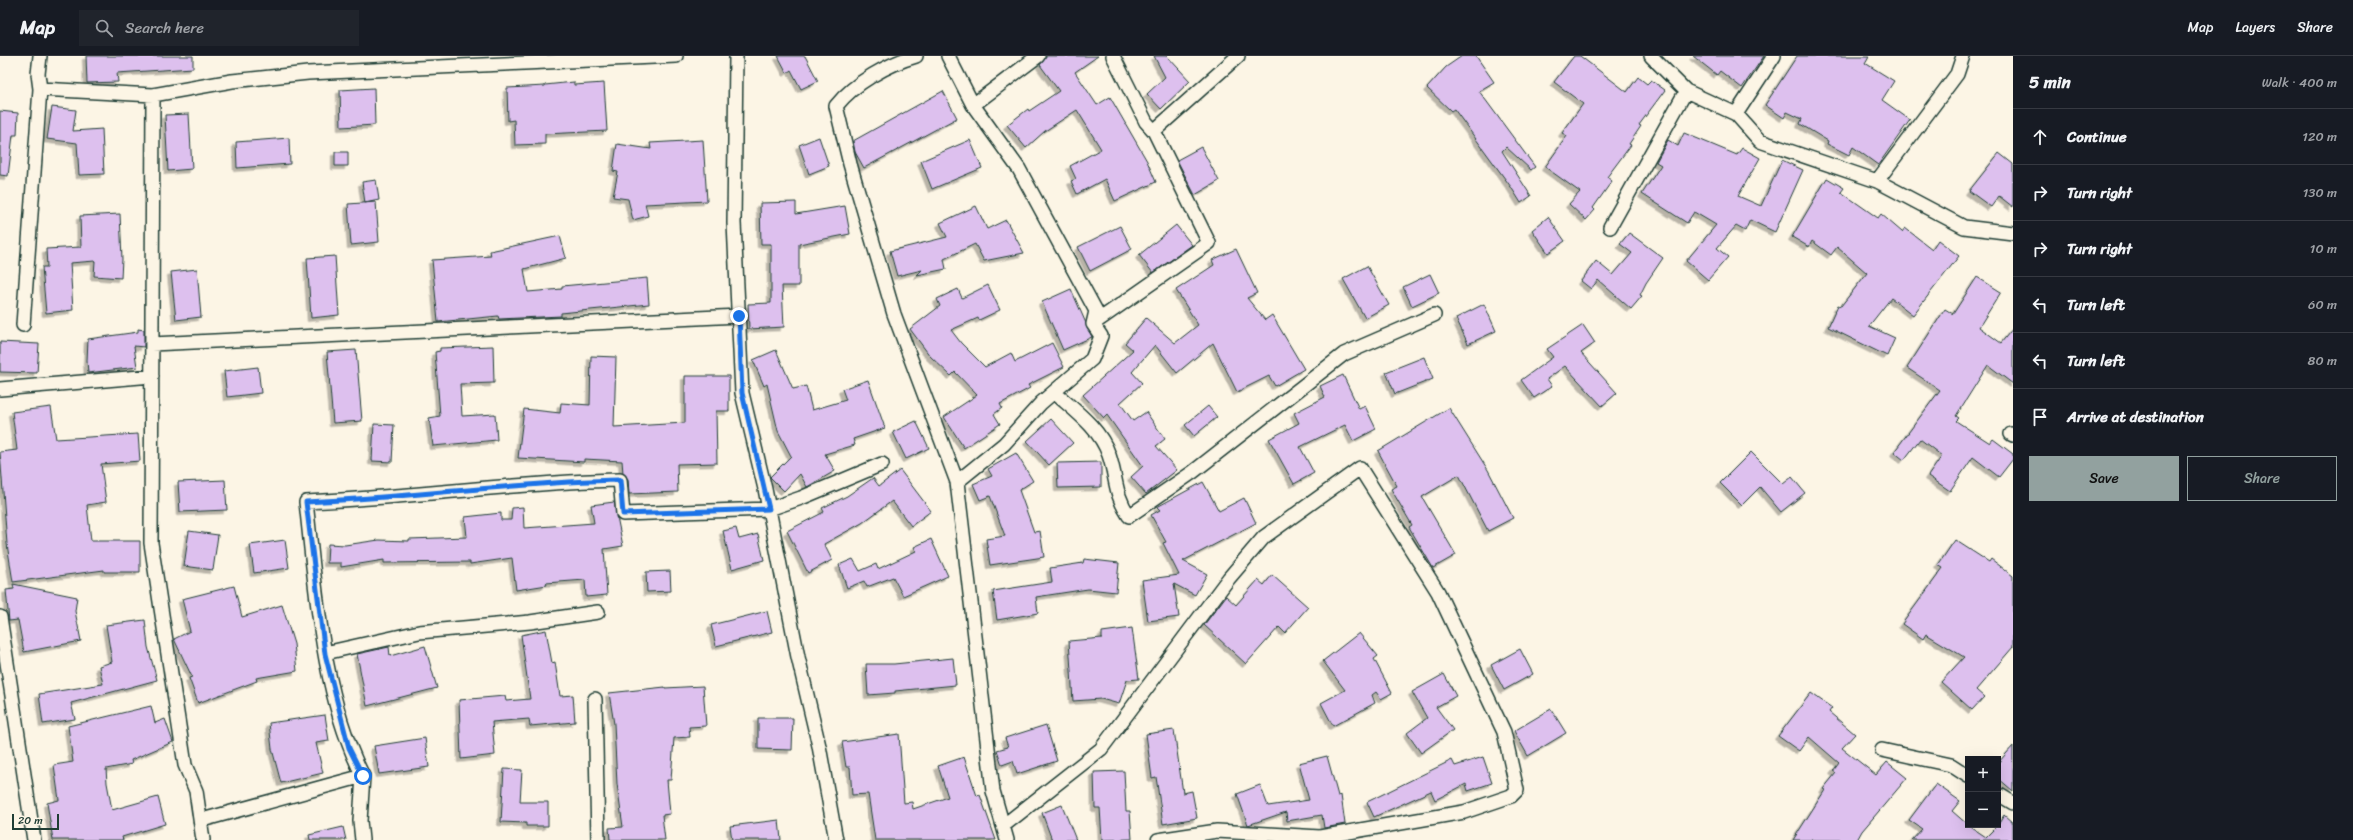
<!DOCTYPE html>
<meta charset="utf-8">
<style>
:root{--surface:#171b24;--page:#20242c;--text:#f1f3f6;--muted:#9ea1a6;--line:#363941;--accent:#92a19f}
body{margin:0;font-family:Sriracha,sans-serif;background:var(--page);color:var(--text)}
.controls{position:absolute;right:12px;bottom:12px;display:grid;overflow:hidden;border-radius:0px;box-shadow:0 4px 16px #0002}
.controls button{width:36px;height:36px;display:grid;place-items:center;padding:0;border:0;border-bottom:1px solid var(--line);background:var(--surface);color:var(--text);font:20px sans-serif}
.scale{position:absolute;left:12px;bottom:10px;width:47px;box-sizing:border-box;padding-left:4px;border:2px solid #1f3d34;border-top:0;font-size:11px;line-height:14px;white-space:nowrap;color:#1f3d34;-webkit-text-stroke:3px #fcf5e5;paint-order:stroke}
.stop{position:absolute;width:12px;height:12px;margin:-9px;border:3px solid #1a73e8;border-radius:50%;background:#fff}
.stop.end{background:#1a73e8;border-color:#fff;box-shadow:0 1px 4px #0008}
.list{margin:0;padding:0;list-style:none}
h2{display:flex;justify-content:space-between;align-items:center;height:52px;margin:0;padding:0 16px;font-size:17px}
h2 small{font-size:13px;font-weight:400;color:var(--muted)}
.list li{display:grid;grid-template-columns:26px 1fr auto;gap:12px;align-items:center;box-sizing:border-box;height:56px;padding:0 16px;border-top:1px solid var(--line)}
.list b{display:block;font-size:15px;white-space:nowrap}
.list em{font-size:13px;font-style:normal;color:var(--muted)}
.actions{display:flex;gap:8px;padding:12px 16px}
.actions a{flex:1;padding:9px 0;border:1px solid var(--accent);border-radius:0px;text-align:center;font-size:14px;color:var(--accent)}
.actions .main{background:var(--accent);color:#111}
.icon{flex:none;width:22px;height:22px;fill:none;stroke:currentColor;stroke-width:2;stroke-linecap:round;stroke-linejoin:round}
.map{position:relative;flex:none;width:2013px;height:784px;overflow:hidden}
header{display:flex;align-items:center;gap:24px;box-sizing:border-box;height:56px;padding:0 20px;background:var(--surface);border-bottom:1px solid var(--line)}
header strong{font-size:19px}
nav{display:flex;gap:22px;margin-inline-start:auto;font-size:14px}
.search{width:280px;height:36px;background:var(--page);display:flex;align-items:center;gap:10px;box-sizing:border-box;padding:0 14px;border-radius:0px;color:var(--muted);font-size:15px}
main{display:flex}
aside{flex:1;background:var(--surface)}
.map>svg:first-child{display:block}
</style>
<header>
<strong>Map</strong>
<div class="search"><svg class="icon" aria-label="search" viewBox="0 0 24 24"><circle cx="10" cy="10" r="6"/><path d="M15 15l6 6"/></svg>Search here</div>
<nav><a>Map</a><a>Layers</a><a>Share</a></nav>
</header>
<main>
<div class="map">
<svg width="2013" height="784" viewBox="0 0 2013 784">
<defs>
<filter id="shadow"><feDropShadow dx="-3.5" dy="3.5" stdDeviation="0" flood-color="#0004"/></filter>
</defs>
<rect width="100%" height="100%" fill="#fcf5e5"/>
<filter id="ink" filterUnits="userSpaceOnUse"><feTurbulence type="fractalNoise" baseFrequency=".025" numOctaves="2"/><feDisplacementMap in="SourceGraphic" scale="8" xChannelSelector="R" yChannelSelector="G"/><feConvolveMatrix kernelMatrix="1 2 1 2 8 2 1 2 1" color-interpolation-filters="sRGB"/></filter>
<g filter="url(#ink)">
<path fill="#ddc0ee" stroke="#1f3d34" filter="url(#shadow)" d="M86 0H193V12L117 17 118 26 87 27Z
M778 0H805L818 25 801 33 791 14 787 17Z
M1047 0H1098L1075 16 1097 49 1110 41 1147 105 1156 126 1115 145 1105 123 1077 138 1071 125 1076 123 1070 110 1101 93 1077 54 1045 75 1026 92 1007 69 1028 53 1029 55 1059 35 1040 9Z
M1154 0H1167L1190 25 1161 53 1147 38 1165 21Z
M1462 0H1476L1494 26 1479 35 1535 111 1531 114 1506 91 1502 95 1531 140 1521 147 1511 131 1454 53 1451 55 1427 32 1446 11Z
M1574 0H1580L1627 36 1638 21 1647 28 1651 24 1665 34 1639 69 1641 70 1629 88 1631 89 1607 121 1612 125 1593 152 1595 154 1586 164 1569 148 1580 136 1545 111 1567 80 1562 77 1583 48 1554 26Z
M1693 0H1764L1742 32 1720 15 1717 19Z
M1797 0H1869L1865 7 1894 25 1882 44 1910 64 1878 109 1853 91 1849 99 1827 88 1828 85 1800 68 1802 63 1787 56 1784 62 1765 49Z
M574 26V29L604 27 607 75 545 78V88L515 89 514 64 508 65 507 32 545 30V29Z
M374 32 375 69 341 71 340 34Z
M943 35 957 62 864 112 855 96 853 85Z
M52 51 76 54 73 75 102 73 104 118 79 119 77 87 47 83Z
M0 55 18 57 17 79H13L8 120 0 119Z
M189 58 192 113 168 115 165 59Z
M1684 77 1737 99 1742 92 1760 102 1738 140 1761 150 1782 104 1803 114 1775 176 1750 164 1745 175 1736 170 1717 192 1728 201 1708 224 1686 205 1716 169 1694 156 1687 167 1642 138 1661 109 1656 106 1668 84 1678 90Z
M819 81 829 110 809 118 799 89Z
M289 82 290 108 237 112 236 86Z
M703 84 707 145 645 148 648 160 633 164 628 143 613 141 618 116 613 115 617 88 651 93 650 87Z
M970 84 982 112 932 133 921 105Z
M1201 91 1219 125 1195 139 1177 104Z
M335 96H348V110H335Z
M1999 97 2013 108V151L1999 140 1991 151 1969 135Z
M1827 122 1844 132 1841 136 1878 162 1881 158 1902 176 1905 172 1932 193 1938 184 1959 200 1913 259 1891 242 1869 270 1895 282 1887 300 1828 271 1838 249 1841 250 1867 217 1837 191 1831 199 1812 185 1809 191 1792 181Z
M376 124 379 144 365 147 362 126Z
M376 146 379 186 351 189 348 148Z
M796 146V158L845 150 850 178 799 188V230H782L784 271 749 273 748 248 771 247V188H761L760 147Z
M976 150 987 173 1006 164 1024 197 984 205 975 188 944 203 946 213 917 219 922 214 897 220 890 195 947 181 940 167Z
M120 158 122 203 121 222 94 220 95 205 70 207 73 254 46 257 42 211H47L46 193 81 191 80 160Z
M1548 161 1565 185 1548 197 1532 174Z
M1176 169 1192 189 1153 217 1139 199Z
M1120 170 1132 193 1090 215 1078 191Z
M1629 177 1663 202 1646 227 1640 239 1642 240 1631 253 1598 224 1591 233 1581 225 1596 205 1613 219 1632 197 1620 188Z
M560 180 566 202 524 213 528 236 562 233V230L647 222 649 248 561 257V260L499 263 498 260 438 266 432 204 491 200 490 195Z
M1236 193 1257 237 1247 242 1265 264 1272 259 1304 313 1275 330 1269 320 1237 336 1213 287 1177 317 1155 289 1132 316 1142 327 1120 347 1133 365 1146 356 1165 383 1156 390 1177 414 1146 438 1131 421 1143 410 1107 359 1104 362 1083 339 1133 294 1125 287 1146 262 1175 287 1198 269 1176 234 1214 209 1212 204Z
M335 200 339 259 311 262 307 202Z
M1367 210 1389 249 1365 262 1343 223Z
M197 213 201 261 176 264 171 216Z
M1430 218 1439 237 1412 250 1403 231Z
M1977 221 2001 236 1979 271 2001 287 2013 272V328L1988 309 1956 360 1959 362 1956 365 1990 387 1993 383 2013 398V403L1999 421 1973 401 1950 435 1928 420 1942 400 1920 383 1904 404 1894 396 1940 334 1907 312 1945 253 1953 258Z
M988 229 1000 254 979 264 978 262 951 274 961 287 985 311 1011 297 1015 306 1052 287 1064 311 1028 329 1030 332 1000 348 1002 352 994 358 1000 368 964 392 944 361 977 339 955 316 951 320 930 300 910 273 940 250 937 243 958 233 962 242Z
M1071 233 1092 281 1063 294 1042 246Z
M1484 248 1496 275 1468 288 1456 262Z
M1583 269 1595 287 1581 297 1617 337 1602 350 1565 310 1547 323 1552 330 1534 342 1521 324 1553 301 1547 293Z
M138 273 144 274V291L134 290 137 311 88 317 87 305 88 283 138 276Z
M0 286 39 288 37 317 0 316Z
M493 290 494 327 460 328 462 360 495 358 497 384 433 390 429 362 440 360 435 296 440 295V292Z
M356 294 362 365 333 367 327 296Z
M776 294 793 333 806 330 812 354 846 344 842 333 868 324 885 372 853 383 855 389 825 398 835 415 807 431 800 418 784 435 770 421 791 400 778 375 767 328 764 330 753 304Z
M591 300 616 301 614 371 685 367V320H729V355H716L717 407 677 408 678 436 629 438 628 423 623 417 622 405 584 403V406L518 402 524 353 560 357 561 347 590 349Z
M1424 301 1433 323 1395 338 1386 316Z
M258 311 261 337 227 341 224 315Z
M1343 319 1359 353 1365 350 1376 373 1353 385 1345 369 1300 391 1314 417 1294 428 1269 383 1299 367 1294 357 1325 341 1320 330Z
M1208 350 1217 361 1194 380 1185 369Z
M51 351 56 383 138 378 140 405 101 408 106 446 87 449 91 485H140V516H104V514L13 526 7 488 0 396 17 394 12 356Z
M1449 352 1488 414 1513 462 1488 475 1459 419 1422 441 1456 499 1433 512 1409 471 1412 469 1391 433 1397 430 1378 395Z
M1051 363 1073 387 1049 409 1027 385Z
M916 365 929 392 906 403 893 376Z
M374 368 394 369 392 406 372 405Z
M1751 396 1783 428 1792 421 1805 437 1781 456 1760 431 1742 449 1720 427Z
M1016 397 1033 425 1019 434 1034 476 1040 475 1044 501 990 509 986 483 1005 480 990 440 980 444 973 428 992 420 988 413Z
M1101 406V431L1058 432 1057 407Z
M900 414 931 455 911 470 892 445 862 467 824 488 832 504 808 517 787 475 824 456 822 452 847 440 873 422 879 430Z
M225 424 227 454 180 456 178 426Z
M1203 426 1219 455 1244 442 1256 467 1183 505 1207 518 1195 539 1174 528 1179 561 1148 565 1142 524 1179 519 1163 487 1166 486 1151 459 1160 454 1157 451Z
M614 446 623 490 604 493 607 539 586 541 585 524 546 527 547 529 516 534 512 502 470 508V506L384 507V504L341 511V507H327L328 488 345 489 379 484 409 485V483L467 481 465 461 501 457V464H511L512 452 523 451 524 472 594 467 591 449Z
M736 472 739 483 758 478 764 504 732 513 723 475Z
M189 475 218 479 213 514 184 510Z
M931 483 948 520 903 540 893 521 867 531 864 525 847 532 839 509 853 503 860 515 876 508 878 513 916 495 914 491Z
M285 484 289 512 254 517 250 489Z
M1955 484 1989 506 1991 503 2013 520V591L1976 634 1984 641 1972 654 1941 626 1964 601 1926 578 1923 583 1902 568 1943 512 1938 509Z
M1084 503 1119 507 1116 536 1088 533 1036 541 1038 557 997 564 993 535 1052 526 1050 512 1083 507Z
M670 515 671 535 647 536 646 516Z
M1272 519 1308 551 1285 577 1279 571 1246 608 1204 569 1226 540 1236 549 1258 524 1264 529Z
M13 528 77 541 75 555 81 585 24 596 18 564 9 565 6 534 14 533Z
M234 530 242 561 282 549 294 588 297 615 256 622 257 625 198 647 189 622 192 621 174 583 190 575 182 543Z
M767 555 772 576 716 590 711 569Z
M145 564 148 591 157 624 71 647 75 663 43 668 39 638 103 628 99 610 112 606 106 569Z
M1132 572 1139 623 1127 624 1119 648 1101 643 1073 645 1069 585 1102 582V576Z
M546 574 552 607 555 606 560 640 573 639 575 666 530 670 529 663 492 666 495 699 461 703 459 644 505 640 506 645 530 643 521 579Z
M1359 577 1378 600 1374 603 1392 637 1381 643 1376 636 1372 639 1375 647 1333 670 1321 647 1345 634 1323 605Z
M425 590 437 632 367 650 357 598 389 591 390 600Z
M1520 593 1533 618 1504 634 1491 609Z
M953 602 956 629 895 635V637L868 639 866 608H894Z
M1444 618 1456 640 1436 651 1453 674 1421 697 1407 677 1427 662 1412 636Z
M703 630 706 670 689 671 690 681 674 682 671 724H667L670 758 662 759 665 784H610L609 772 623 771 617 728 614 668 609 637 665 631V632Z
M1811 637 1832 652 1829 656 1855 678 1842 692 1876 719 1887 706 1907 722 1862 775 1857 784H1793L1825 734 1823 733 1836 717 1833 715 1839 707 1809 681 1799 695 1778 680Z
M151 650 155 667 165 663 173 686 131 704 132 708 106 713 107 727 112 754 158 741 165 768 122 781 123 784H53L47 747 59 744 54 709 73 706 68 670Z
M1551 653 1566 677 1528 700 1514 675Z
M325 659 329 685 316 687 323 717 281 727 272 693 269 667Z
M758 662H793L792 694 758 693Z
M1046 669 1057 705 1017 718 1013 705 1002 709 997 694 1008 691 1005 682Z
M1174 674 1183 737 1192 735 1197 762 1163 768 1156 721 1152 722 1146 678Z
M899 678 904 747 912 746 913 753 948 741 938 710 964 701 977 740 980 739 996 784H875L868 738 852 739 850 711H846L842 686Z
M425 682 429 711 379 718 374 690Z
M2013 690V735L1998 722V707Z
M1327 700 1338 740 1341 739 1345 768 1324 772 1322 759 1287 765 1286 756 1248 769 1237 738 1260 729 1268 750 1309 744 1299 707Z
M1483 701 1492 727 1468 735 1466 728 1435 744 1431 735 1374 761 1367 746 1452 704 1455 710Z
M504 713 522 714 520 746H548V770H526V767L501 766Z
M1124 715 1126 755H1130L1132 783 1102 784 1100 752H1095L1094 716Z
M1936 728 1960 745 1952 755 1968 769 1986 781 1998 769 2004 759 2013 767V784H1912L1922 773 1909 764Z
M1062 749 1076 784H1052L1042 757Z
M779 764 781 784H732L730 770Z
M343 771 346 784H310L309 779Z"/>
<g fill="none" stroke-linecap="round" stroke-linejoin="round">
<defs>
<path id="minor" d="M40 0 38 18 40 33 153 39 232 25 308 17 676 0
M736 0 734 167 742 337 765 433 798 601 819 690 836 784
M916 0C888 8 854 27 836 50L850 108 894 258 957 426 993 735 1007 784
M948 0 973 49 1019 113 1096 255 1093 268 1101 280 1092 303 1041 347 1004 388 957 426
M1651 0 1686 35
M153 39 151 487 185 709 196 735 203 784
M973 49 1038 0
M1736 58 1774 0
M1154 75 1238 0
M1877 125 1957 18 1963 0
M1610 171 1686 35 1736 58 1760 85 1877 125 1964 171 2013 177
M1093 268 1209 187 1154 75 1146 66 1113 0
M23 269 40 33
M152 288 739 260
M0 333 152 320
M1054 336C1074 354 1100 372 1109 399 1117 423 1114 437 1129 460L1193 416 1344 298 1434 259
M2011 378 2013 379
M0 561 34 784
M325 597 419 576 530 566 598 556
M595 643 598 784
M1882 694 1951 709 1968 720
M363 720C322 640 316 534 306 446 411 442 515 426 620 424L623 458 769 453 801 442 882 408
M1998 738 2013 747
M202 764 363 720 360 765 362 784
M1003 770 1101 693 1229 522 1264 481 1360 412 1438 536 1504 676 1517 734 1511 740 1464 756 1320 781 1217 775 1158 784"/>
</defs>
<use href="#minor" stroke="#1f3d34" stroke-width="16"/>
<use href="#minor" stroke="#fcf5e5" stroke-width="13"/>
</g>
</g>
<g fill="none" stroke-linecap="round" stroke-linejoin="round" filter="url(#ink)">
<path stroke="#1a73e8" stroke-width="5" d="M363 720 349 692 325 598 306 446C411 442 515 426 620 424L623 458 769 453 742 337 739 260"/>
</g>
</svg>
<div class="controls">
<button>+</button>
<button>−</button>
</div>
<div class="scale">20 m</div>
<div class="stop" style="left:363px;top:720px"></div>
<div class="stop end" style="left:739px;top:260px"></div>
</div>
<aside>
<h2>5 min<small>Walk · 400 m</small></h2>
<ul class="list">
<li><svg class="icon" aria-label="ahead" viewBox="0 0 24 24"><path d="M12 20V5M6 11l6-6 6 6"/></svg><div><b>Continue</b></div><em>120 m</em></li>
<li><svg class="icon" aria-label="right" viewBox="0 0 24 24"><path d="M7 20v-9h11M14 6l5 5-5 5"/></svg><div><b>Turn right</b></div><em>130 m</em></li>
<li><svg class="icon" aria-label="right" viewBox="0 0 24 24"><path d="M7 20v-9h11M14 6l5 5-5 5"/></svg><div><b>Turn right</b></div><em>10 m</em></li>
<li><svg class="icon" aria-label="left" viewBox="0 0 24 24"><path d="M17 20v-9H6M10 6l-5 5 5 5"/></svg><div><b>Turn left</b></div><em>60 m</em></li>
<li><svg class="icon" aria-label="left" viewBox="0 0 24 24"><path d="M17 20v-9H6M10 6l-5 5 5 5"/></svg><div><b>Turn left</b></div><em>80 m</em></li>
<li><svg class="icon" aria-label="arrive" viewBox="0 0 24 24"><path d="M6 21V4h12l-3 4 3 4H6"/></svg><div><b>Arrive at destination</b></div></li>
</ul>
<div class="actions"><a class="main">Save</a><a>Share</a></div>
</aside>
</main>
